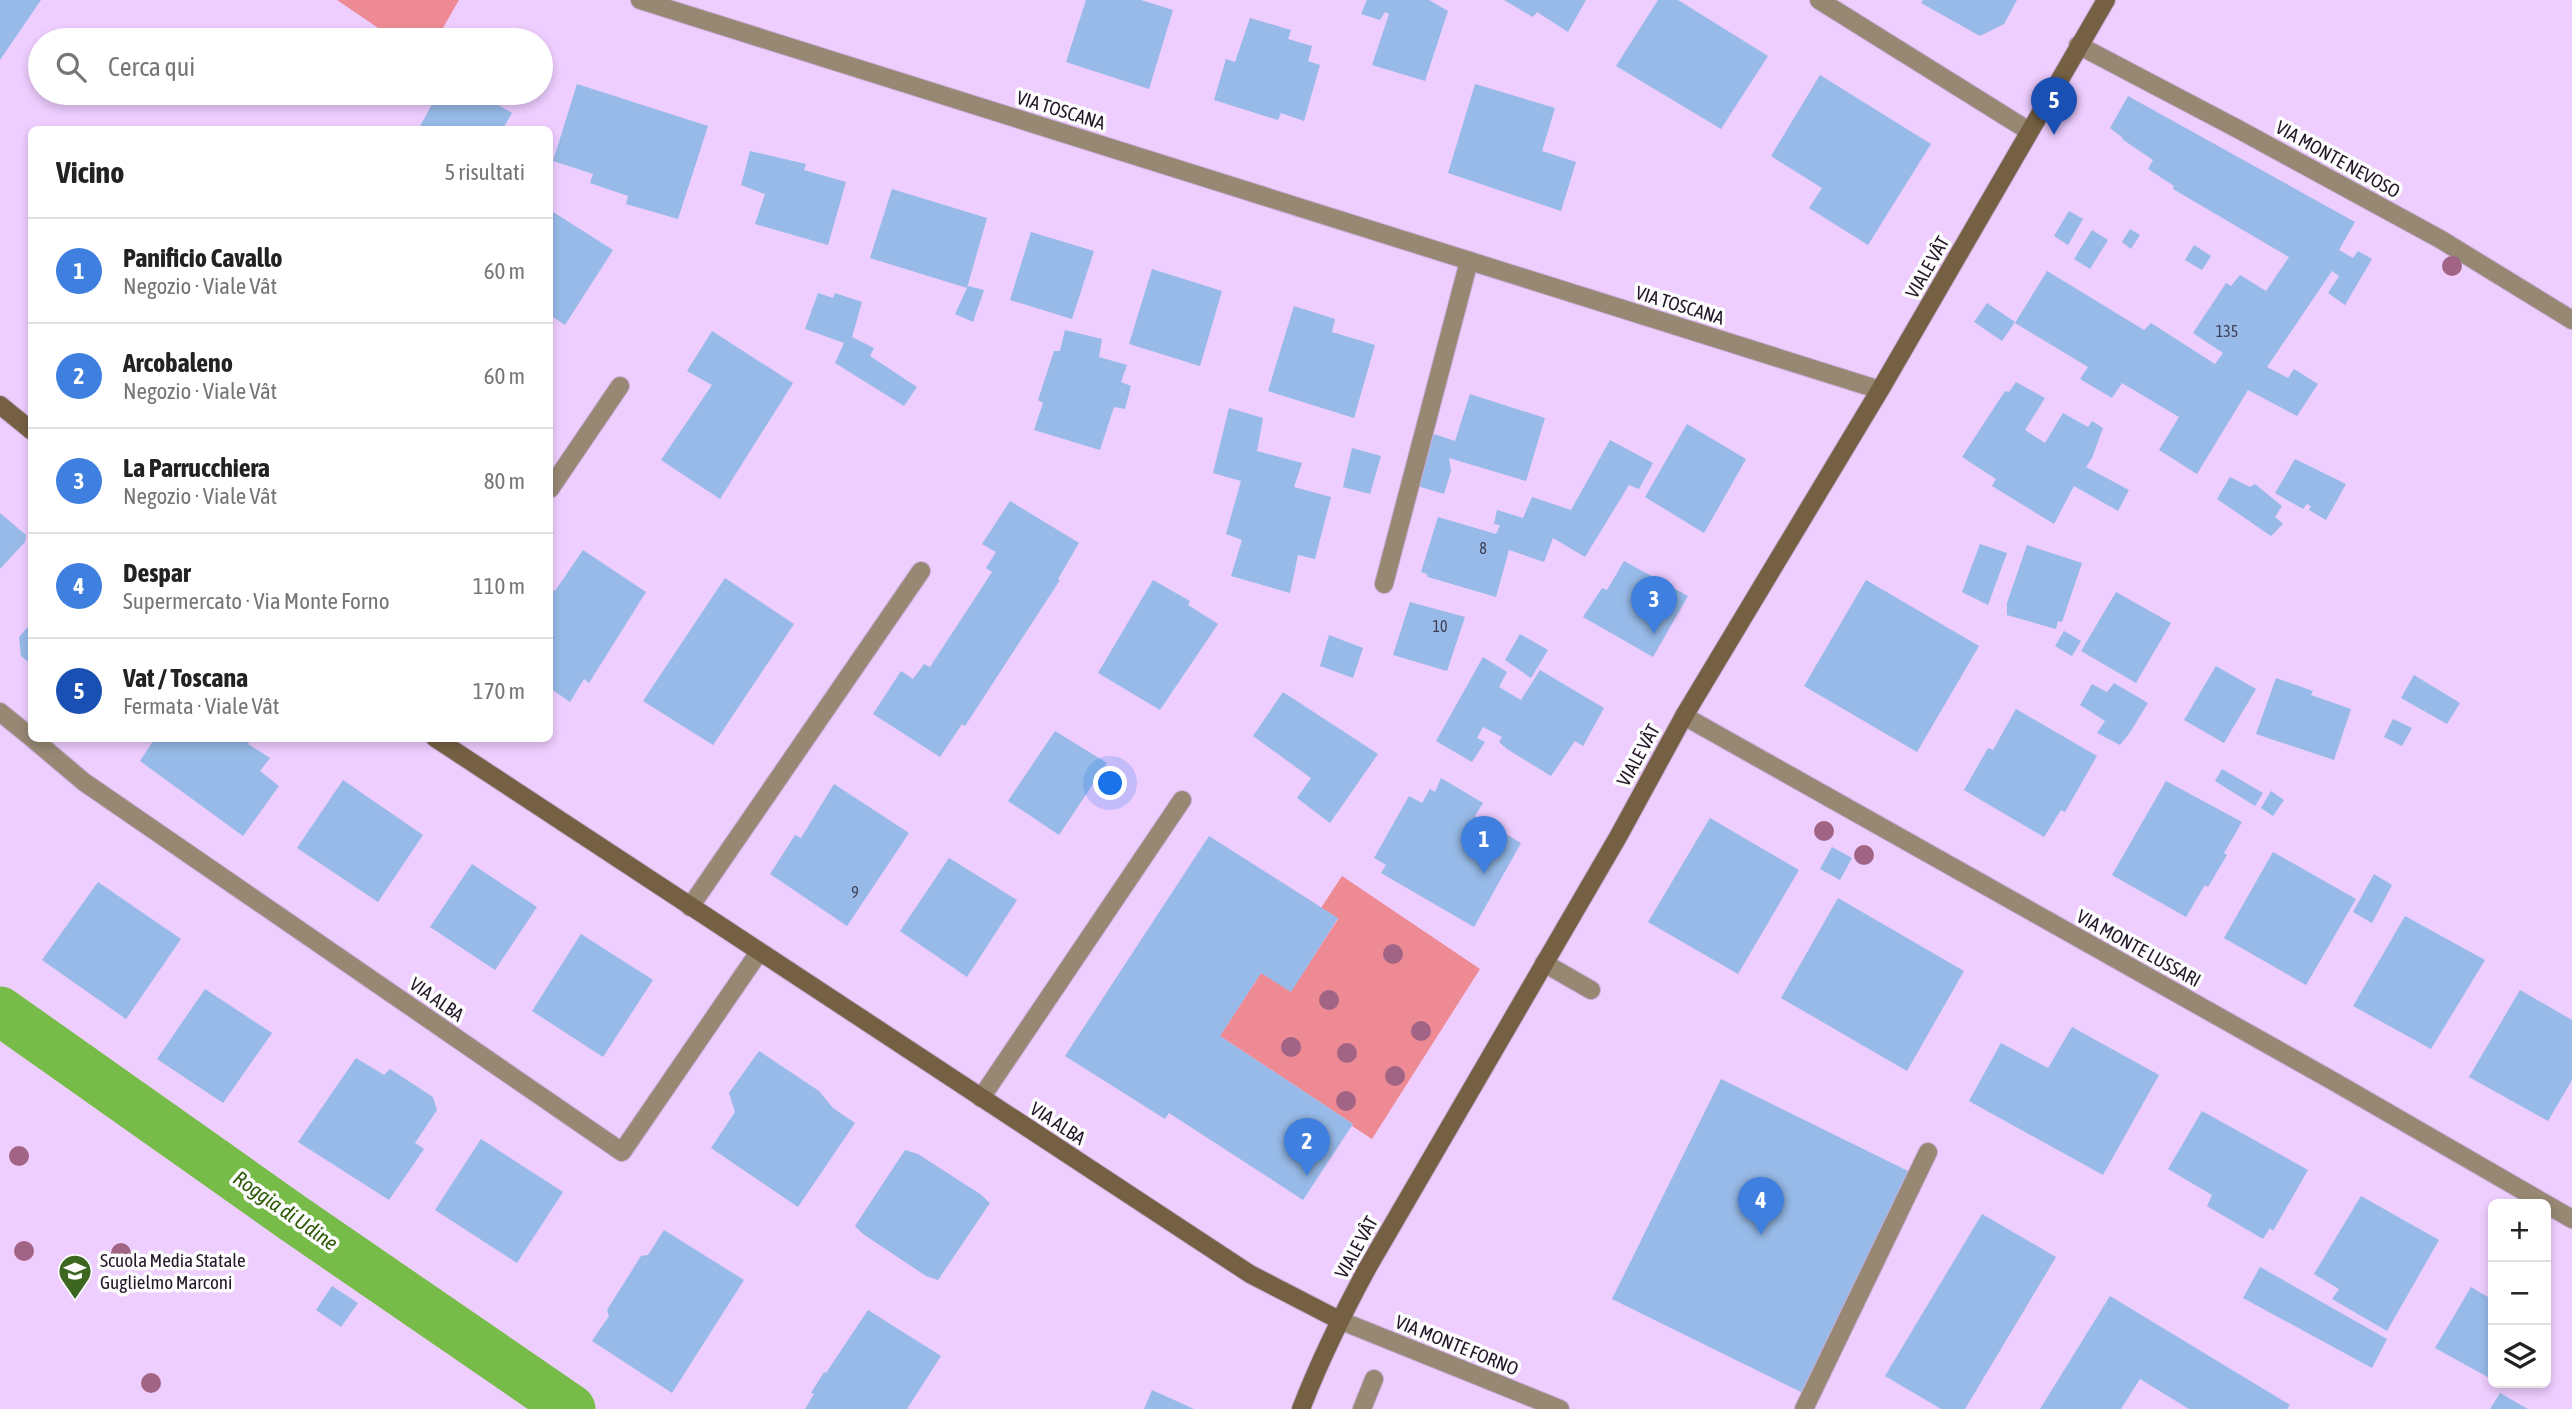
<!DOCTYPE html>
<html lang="it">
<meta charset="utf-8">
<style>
:root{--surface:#fff;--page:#f2f2f2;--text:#222;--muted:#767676;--line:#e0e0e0;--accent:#3d6621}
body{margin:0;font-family:"Asap Condensed",sans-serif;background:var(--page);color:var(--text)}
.controls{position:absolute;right:21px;bottom:21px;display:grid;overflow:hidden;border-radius:10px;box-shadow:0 4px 10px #0003}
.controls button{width:63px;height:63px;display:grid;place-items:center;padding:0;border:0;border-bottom:2px solid var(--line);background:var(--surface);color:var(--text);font:35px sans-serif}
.you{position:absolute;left:1111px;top:784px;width:24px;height:24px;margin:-18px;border:5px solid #fff;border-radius:50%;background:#1a73e8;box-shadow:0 0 0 10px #1a73e833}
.badge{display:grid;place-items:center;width:46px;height:46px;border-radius:50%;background:var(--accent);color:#fff;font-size:23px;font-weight:700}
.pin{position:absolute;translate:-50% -58px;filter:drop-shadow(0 2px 4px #0008)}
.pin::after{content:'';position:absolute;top:37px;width:24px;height:21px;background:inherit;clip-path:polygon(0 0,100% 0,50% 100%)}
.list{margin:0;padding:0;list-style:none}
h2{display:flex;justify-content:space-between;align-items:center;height:91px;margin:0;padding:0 28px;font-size:30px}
h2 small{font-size:23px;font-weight:400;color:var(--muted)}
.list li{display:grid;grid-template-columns:46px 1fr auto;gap:21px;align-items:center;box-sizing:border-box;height:105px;padding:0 28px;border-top:2px solid var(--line)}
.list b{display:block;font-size:26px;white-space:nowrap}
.list p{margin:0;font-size:23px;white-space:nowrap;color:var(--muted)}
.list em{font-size:23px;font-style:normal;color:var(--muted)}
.icon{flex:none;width:38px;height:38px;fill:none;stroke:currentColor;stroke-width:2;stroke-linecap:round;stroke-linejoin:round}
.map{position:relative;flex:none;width:2572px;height:1409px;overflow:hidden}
.search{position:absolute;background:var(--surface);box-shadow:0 4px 10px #0003;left:28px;top:28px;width:525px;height:77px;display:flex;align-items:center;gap:18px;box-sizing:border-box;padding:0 24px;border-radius:38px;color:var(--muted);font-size:26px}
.panel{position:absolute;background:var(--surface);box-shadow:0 4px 10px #0003;left:28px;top:126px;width:525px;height:616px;border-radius:10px}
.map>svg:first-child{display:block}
</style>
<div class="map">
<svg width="2572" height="1409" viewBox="0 0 2572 1409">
<rect width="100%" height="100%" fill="#eecdff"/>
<path fill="#ee8a94" d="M337 0H459L436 40H396Z
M1342 876 1480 969 1372 1139 1352 1126 1353 1124 1220 1036 1261 973 1291 991 1338 919 1321 908Z"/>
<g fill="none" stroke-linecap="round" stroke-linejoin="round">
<path stroke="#77bc48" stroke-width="49" d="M0 1011 293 1218 571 1409"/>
</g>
<path fill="#97bae8" d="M0 0H41L0 60Z
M1086 0H1141L1173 10 1149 89 1066 62Z
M1367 0H1429L1448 11 1425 81 1372 65 1389 14 1385 12 1380 20 1361 14Z
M1504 0H1586L1568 32 1537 12 1533 17Z
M1658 0H1678L1768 56 1721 129 1616 66Z
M1923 0H2017L2004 24 1980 36 1921 3Z
M1250 18 1291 30 1288 39 1312 46 1308 61 1320 65 1304 121 1281 113 1278 120 1214 100 1226 59 1235 62Z
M1820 75 1931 144 1868 245 1809 208 1822 188 1771 156Z
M577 84 708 126 678 219 626 204 628 196 590 183 593 174 553 161Z
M1475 84 1555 108 1542 151 1576 162 1561 211 1448 173Z
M438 93H477L512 113 502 130H418Z
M2128 96 2355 222 2339 250 2353 258 2358 251 2372 259 2345 305 2328 293 2339 276 2332 271 2267 367 2288 378 2294 369 2318 384 2297 416 2248 390 2197 474 2159 450 2179 417 2122 383 2112 398 2080 379 2088 367 2015 323 2047 271 2144 330 2151 323 2215 364 2223 353 2193 333 2226 283 2231 286 2240 275 2266 291 2289 257 2173 189 2174 186 2148 169 2153 160 2122 139 2123 138 2110 128Z
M750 151 806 164 804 170 846 182 828 245 755 224 765 194 741 185Z
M892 189 987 218 967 288 870 258Z
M550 210 613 250 565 325 550 315Z
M2069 211 2083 219 2068 245 2054 236Z
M2130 229 2140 235 2131 249 2122 242Z
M2092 230 2108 240 2090 269 2074 259Z
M1031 232 1094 251 1072 319 1010 300Z
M2194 245 2211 256 2202 270 2185 260Z
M1152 269 1222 291 1200 366 1129 344Z
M968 286 984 290 973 322 955 314Z
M818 293 833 298 835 293 862 302 852 337 874 348 870 356 917 387 904 406 835 363 844 343 805 329Z
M1987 303 2015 322 2002 341 1974 322Z
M1294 306 1335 319 1332 332 1375 345 1354 418 1268 391Z
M1065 330 1102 339 1099 357 1127 365 1121 382 1131 386 1125 409 1114 407 1100 450 1034 430 1043 403 1038 400 1054 351H1060Z
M712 331 793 383 720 499 661 460 712 385 687 371Z
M2016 382 2045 398 2025 430 2045 443 2063 413 2088 427 2092 421 2103 428 2092 458 2086 467 2129 490 2118 511 2074 486 2054 524 1992 486 1996 479 1962 457 2005 391 2009 392Z
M1470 394 1545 418 1526 481 1449 458 1451 471 1444 494 1411 484 1428 432 1455 441Z
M1229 408 1263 418 1257 451 1302 463 1294 487 1331 497 1315 559 1298 555 1290 593 1231 576 1242 540 1226 534 1241 481 1213 473Z
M1687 424 1746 459 1704 533 1645 497Z
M1610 440 1653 463 1639 489 1629 485 1585 557 1553 538 1544 562 1509 550 1496 597 1428 577 1427 574 1421 572 1438 517 1496 534 1500 525 1494 524 1497 510 1523 518 1532 497 1571 510Z
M1352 448 1381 456 1370 494 1343 487Z
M2295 459 2346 484 2326 520 2309 510 2311 506 2307 504 2303 509 2275 493Z
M2230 477 2250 487 2255 484 2282 506 2275 517 2283 524 2271 536 2217 499Z
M1010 501 1079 543 1058 579 1060 580 965 726 962 724 940 757 873 714 901 671 913 679 924 664 930 667 992 572 986 568 996 552 982 544Z
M0 513 26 535 25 542 0 569Z
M1980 544 2007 553 1988 605 1962 592Z
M2027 545 2082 563 2062 622 2058 621 2056 629 2007 615V603Z
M583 550 646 592 589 683 584 679 570 702 550 688V594L552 590 555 591Z
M1624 561 1688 596 1653 657 1583 617 1602 588 1607 590Z
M725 578 794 624 713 745 643 701Z
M1153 580 1190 601 1188 605 1218 624 1160 710 1098 673Z
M1866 580 1979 646 1917 752 1804 686Z
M2116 592 2171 623 2136 683 2081 651Z
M1410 602 1465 617 1447 671 1393 655Z
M32 622V665L21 656 19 637Z
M2064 631 2081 641 2072 656 2055 646Z
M1520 634 1548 650 1531 678 1505 660Z
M1329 635 1363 648 1353 678 1320 666Z
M1483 657 1507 672 1499 687 1521 700 1540 670 1604 708 1583 746 1575 741 1551 776 1507 749 1499 742 1502 737 1483 727 1477 738 1485 742 1472 762 1436 741Z
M2216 666 2256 689 2224 743 2184 720Z
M2414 675 2460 703 2447 724 2401 698Z
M2276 678 2313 691 2311 695 2351 709 2334 760 2256 734Z
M2114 683 2148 703 2129 734 2120 745 2097 733 2105 721 2080 705 2092 684 2107 692Z
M1283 692 1378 754 1330 823 1297 798 1311 778 1253 736Z
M2016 709 2097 756 2065 812 2061 810 2044 837 1964 790 1988 748 1993 750Z
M2393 719 2412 728 2402 746 2384 737Z
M1055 731 1107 763 1059 835 1008 801Z
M155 738H251L248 744 270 758 260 771 279 786 243 836 140 761Z
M2222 769 2263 793 2255 806 2215 781Z
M1441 778 1483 803 1475 816 1521 843 1474 927 1381 873 1386 865 1374 858 1409 796 1422 803 1430 789 1435 792Z
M343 780 423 835 378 902 297 848Z
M2166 781 2242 822 2224 853 2227 855 2208 887 2205 885 2186 917 2112 875Z
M834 784 909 833 847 926 770 874 795 835 801 838Z
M2271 791 2284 800 2273 816 2261 808Z
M1710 818 1799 870 1738 974 1648 922Z
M1209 836 1338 918 1291 992 1261 973 1220 1036 1353 1124 1303 1200 1169 1113 1165 1119 1065 1056Z
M1832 847 1852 858 1840 880 1820 869Z
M2273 852 2356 899 2306 985 2224 938Z
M949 858 1017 900 967 977 900 931Z
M472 864 537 907 495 970 430 927Z
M2374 874 2392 885 2372 923 2353 912Z
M98 882 181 939 126 1019 42 960Z
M1838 898 1964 971 1907 1071 1781 998Z
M2405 916 2485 960 2431 1049 2353 1006Z
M581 934 653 980 603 1057 532 1011Z
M205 989 272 1033 223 1103 157 1059Z
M2520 990 2572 1020V1080L2548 1121 2469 1077Z
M2072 1027 2159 1075 2103 1175 1969 1101 2001 1043 2048 1068Z
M759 1051 819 1091 833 1108 855 1123 798 1207 711 1148 735 1112 729 1093Z
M356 1058 384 1075 390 1069 433 1097 437 1110 415 1143 424 1149 389 1200 298 1142Z
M1721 1079 1910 1172 1801 1392 1612 1299Z
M2202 1111 2308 1170 2273 1231 2270 1228 2263 1239 2207 1206 2212 1195 2168 1169Z
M481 1139 563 1192 517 1263 435 1210Z
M905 1150 918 1154 980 1194 990 1203 938 1280 926 1276 863 1234 855 1226Z
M2361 1196 2439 1240 2387 1331 2332 1299 2339 1289 2314 1274Z
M1982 1214 2056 1257 1965 1409H1941L1885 1376Z
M664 1230 744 1280 672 1393 592 1341 609 1316 607 1310 641 1256 648 1255Z
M2260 1267 2387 1339 2372 1368 2243 1298Z
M332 1286 358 1303 341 1327 316 1310Z
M2471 1287 2493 1300V1380L2435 1348Z
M2110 1296 2290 1405 2287 1409H2189L2140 1379 2121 1409H2040Z
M868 1310 941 1356 907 1409H805L814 1394 811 1393 824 1372 826 1373Z
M1152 1390 1194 1409H1144Z
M2500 1393 2528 1409H2490Z"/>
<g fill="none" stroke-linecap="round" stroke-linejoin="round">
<defs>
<path id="service" d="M1384 584 1469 261
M1544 963 1591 990
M981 1098 1182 800
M1362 1409 1374 1379
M1804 1409 1928 1152"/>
<path id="minor" d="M640 0 1880 390
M1819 0 2029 131
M2078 45 2236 128 2440 239 2572 320
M550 489 620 386
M0 712 32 738
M1684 716 2333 1081 2572 1219
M32 738 84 782 622 1152 759 952
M690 907 921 571
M1339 1320 1560 1409"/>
<path id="secondary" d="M0 405 32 431
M435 738 1250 1274 1339 1320
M1301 1409C1320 1360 1343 1313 1368 1267L1618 837 1684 716 1880 390 2106 0"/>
</defs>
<use href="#service" stroke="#c9acd8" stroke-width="20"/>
<use href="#minor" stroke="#c9acd8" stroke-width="20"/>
<use href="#secondary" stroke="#c9acd8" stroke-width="20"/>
<use href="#service" stroke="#978874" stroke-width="18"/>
<use href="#minor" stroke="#978874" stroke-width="18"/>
<use href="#secondary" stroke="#766043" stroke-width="18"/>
</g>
<g fill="#a26485">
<circle cx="2452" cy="266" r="10"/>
<circle cx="1824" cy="831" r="10"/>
<circle cx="1864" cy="855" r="10"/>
<circle cx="1393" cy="954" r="10"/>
<circle cx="1329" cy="1000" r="10"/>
<circle cx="1421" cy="1031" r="10"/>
<circle cx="1291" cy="1047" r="10"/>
<circle cx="1347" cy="1053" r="10"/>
<circle cx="1395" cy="1076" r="10"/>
<circle cx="1346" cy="1101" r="10"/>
<circle cx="19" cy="1156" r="10"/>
<circle cx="24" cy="1251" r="10"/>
<circle cx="121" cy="1253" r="10"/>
<circle cx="151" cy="1383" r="10"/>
</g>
<defs>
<symbol id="school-pin" viewBox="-11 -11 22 30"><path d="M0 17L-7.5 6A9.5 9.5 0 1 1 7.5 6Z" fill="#3d6621" stroke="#fcfcfc"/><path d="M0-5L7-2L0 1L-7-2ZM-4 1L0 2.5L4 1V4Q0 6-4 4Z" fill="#fff"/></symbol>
</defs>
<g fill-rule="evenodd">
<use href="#school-pin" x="56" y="1252" width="38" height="52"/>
</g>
<g text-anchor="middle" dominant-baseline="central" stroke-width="7" stroke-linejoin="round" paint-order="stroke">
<g font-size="16" fill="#403f58">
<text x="2227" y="331">135</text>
<text x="1483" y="548">8</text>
<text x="1440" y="626">10</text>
<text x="855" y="892">9</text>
</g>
<g font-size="19" fill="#231628" stroke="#fcfcfc">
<text transform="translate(1061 110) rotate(17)">VIA TOSCANA</text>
<text transform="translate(2338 159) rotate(29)">VIA MONTE NEVOSO</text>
<text transform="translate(1927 267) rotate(-60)">VIALE VÂT</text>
<text transform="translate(1680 305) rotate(17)">VIA TOSCANA</text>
<text transform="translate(1638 755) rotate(-61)">VIALE VÂT</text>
<text transform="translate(2139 948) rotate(29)">VIA MONTE LUSSARI</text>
<text transform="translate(437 999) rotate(35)">VIA ALBA</text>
<text transform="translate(1058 1123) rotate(33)">VIA ALBA</text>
<text transform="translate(1356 1247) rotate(-61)">VIALE VÂT</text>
<text transform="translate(1457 1345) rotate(22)">VIA MONTE FORNO</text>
</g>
<g font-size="19" fill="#231628" stroke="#fcfcfc" text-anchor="start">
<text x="100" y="1260">Scuola Media Statale<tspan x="100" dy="22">Guglielmo Marconi</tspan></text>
</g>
<g font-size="21" font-style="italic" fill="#2f5a08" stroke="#fcfcfc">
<text transform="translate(286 1210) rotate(35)">Roggia di Udine</text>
</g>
</g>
</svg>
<div class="controls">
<button>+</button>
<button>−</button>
<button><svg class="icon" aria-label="layers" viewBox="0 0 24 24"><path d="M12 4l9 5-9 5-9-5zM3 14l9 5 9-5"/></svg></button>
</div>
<div class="you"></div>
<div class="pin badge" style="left:1484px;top:874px;background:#3f7fe0">1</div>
<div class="pin badge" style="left:1307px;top:1176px;background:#3f7fe0">2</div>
<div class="pin badge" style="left:1654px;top:634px;background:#3f7fe0">3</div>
<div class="pin badge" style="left:1761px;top:1235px;background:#3f7fe0">4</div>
<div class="pin badge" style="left:2054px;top:135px;background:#1a4fb4">5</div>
<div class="search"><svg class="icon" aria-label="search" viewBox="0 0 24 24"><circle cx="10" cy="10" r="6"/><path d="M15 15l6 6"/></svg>Cerca qui</div>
<section class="panel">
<h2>Vicino<small>5 risultati</small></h2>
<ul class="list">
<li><span class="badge" style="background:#3f7fe0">1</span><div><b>Panificio Cavallo</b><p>Negozio · Viale Vât</p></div><em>60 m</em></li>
<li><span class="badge" style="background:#3f7fe0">2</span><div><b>Arcobaleno</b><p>Negozio · Viale Vât</p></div><em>60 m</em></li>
<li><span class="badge" style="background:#3f7fe0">3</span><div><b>La Parrucchiera</b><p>Negozio · Viale Vât</p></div><em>80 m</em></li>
<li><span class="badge" style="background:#3f7fe0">4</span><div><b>Despar</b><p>Supermercato · Via Monte Forno</p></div><em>110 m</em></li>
<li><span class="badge" style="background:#1a4fb4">5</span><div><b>Vat / Toscana</b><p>Fermata · Viale Vât</p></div><em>170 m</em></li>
</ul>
</section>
</div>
